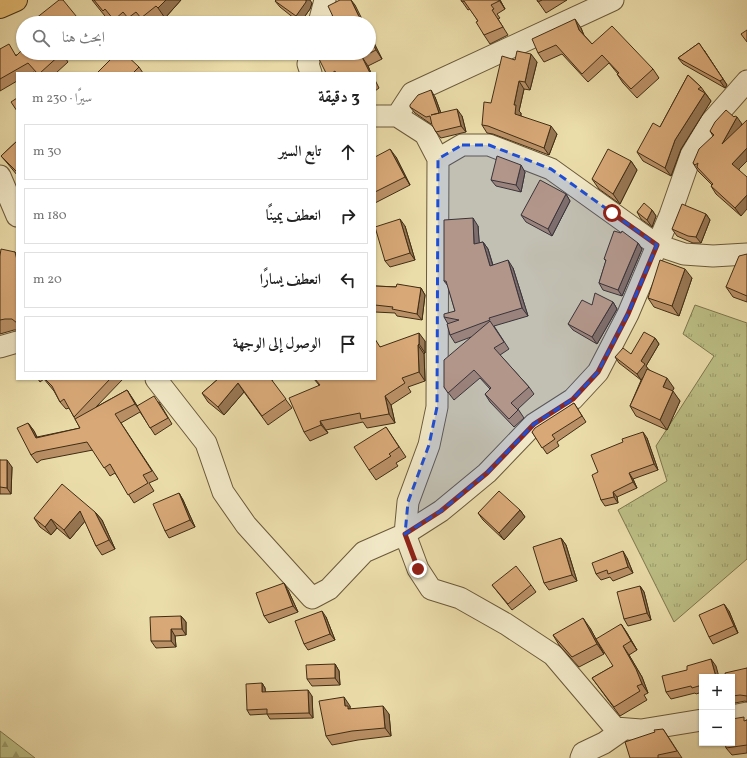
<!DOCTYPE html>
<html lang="ar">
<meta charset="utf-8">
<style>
:root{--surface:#fff;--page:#f6f6f6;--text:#222;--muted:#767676;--line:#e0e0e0}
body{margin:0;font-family:Vollkorn,Amiri,serif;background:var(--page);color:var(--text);direction:rtl}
.controls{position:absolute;right:12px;bottom:12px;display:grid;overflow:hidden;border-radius:0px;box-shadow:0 1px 3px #0004}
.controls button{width:36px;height:36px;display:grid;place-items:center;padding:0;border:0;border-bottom:1px solid var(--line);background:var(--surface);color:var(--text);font:20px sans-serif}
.stop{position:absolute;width:12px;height:12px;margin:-9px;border:3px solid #8f2418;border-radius:50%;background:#fff}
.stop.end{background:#8f2418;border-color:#fff;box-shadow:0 1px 4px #0008}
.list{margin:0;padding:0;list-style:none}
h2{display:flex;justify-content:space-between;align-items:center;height:52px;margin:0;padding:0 16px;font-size:17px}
h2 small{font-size:13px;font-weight:400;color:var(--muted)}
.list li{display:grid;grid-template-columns:26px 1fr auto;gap:12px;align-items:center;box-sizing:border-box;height:56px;margin:0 8px 8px;padding:0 8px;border:1px solid var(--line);border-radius:0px}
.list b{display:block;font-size:15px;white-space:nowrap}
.list em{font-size:13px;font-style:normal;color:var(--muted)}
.icon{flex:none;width:22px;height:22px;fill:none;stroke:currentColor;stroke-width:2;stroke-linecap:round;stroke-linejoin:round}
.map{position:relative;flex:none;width:747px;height:758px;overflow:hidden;direction:ltr}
.search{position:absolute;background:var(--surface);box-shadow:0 1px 3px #0004;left:16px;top:16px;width:360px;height:44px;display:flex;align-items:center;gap:10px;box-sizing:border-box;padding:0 14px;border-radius:22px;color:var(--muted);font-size:15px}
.panel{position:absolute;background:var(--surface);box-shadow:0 1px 3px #0004;left:16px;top:72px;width:360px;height:308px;border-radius:0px;direction:rtl}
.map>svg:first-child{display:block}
</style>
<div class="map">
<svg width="747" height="758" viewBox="0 0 747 758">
<defs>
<pattern id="grass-tufts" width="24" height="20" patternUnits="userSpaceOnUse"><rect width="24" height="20" fill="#bcbf85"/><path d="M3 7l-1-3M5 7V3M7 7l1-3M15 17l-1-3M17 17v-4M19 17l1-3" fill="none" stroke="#9a9c6c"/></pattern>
<pattern id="forest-firs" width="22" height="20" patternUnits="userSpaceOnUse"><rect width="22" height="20" fill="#bcbf85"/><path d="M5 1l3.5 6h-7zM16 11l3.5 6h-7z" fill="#9a9c6c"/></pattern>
</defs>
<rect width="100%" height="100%" fill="#ebddaa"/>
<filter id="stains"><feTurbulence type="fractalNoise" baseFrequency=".005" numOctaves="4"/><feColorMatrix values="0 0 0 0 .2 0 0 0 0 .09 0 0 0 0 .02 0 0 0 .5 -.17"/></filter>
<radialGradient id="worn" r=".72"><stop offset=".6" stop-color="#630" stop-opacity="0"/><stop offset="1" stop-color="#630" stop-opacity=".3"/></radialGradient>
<path fill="url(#grass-tufts)" stroke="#7e764c" d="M695 305 747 323V559L674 622 618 510 667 481 656 446 714 356 683 334Z"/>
<path fill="url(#forest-firs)" stroke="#7e764c" d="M0 731 35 758H0Z"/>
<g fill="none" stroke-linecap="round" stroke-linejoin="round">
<defs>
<path id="minor" d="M319 23 325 0
M311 73 308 64 311 53
M375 116H397L425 134 438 159 437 407 429 445 408 502 405 534 418 569 431 589 460 598 506 624 553 655 615 728 641 730 702 720
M397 116 412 93 613 0
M438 159 462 145H489L551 169 657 245 684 254 713 256 747 254
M0 176 17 216
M0 347 17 342
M156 379 206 443 223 492 246 525 312 598 329 589 364 552 405 534 441 511 487 473 534 424 573 399 598 372 628 314 670 215 691 155 711 122 747 81
M732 716 747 713
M581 758 583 753 604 743 624 729"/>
<path id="major" d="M0 7 16 0"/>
</defs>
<use href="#minor" stroke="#6b593a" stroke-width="23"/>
<use href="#major" stroke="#402d14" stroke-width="24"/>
<use href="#minor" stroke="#f2e9c8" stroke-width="21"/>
<use href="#major" stroke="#e6be75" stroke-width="22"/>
</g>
<path fill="#ba9066" stroke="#402d14" d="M92 0H181L165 18 163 16 154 23H144L143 22 141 23H131L130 22 129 23H115L112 19 109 21Z
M461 0H500L505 9 497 14 500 18 498 19 508 35 490 44 484 35 478 21 470 9 468 10Z
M537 0H567L546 13Z
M275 1 312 3 310 9 300 23 280 7Z
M581 28 584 35 592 44 653 69 659 78 637 98 623 83 617 74H618L609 63 588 82 562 54 544 62 538 53Z
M369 33 382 59 368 66 371 73H326L369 53Z
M699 43 727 85 725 88 683 64 678 58Z
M0 49 16 55 62 53 68 62 56 73H35L34 72 31 73H17V81L0 91Z
M515 60 537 62 530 90 524 89 519 111 521 113V116L557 134 549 155 493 134 487 133 482 125Z
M139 67 143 73H97Z
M688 75 701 87 711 101 681 149 671 176 643 161 637 152 660 127Z
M375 80 379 88 375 91Z
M435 97 441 113 462 116 466 132 441 138 436 132 432 123 431 124 415 113 410 107Z
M742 124V126L739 170 741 216 716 194 711 186 712 185 698 171 693 163 713 136 710 131Z
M17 141V175L8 164 1 156Z
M375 157H396L410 185 375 203Z
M631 161 637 170 620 204 599 189 592 179Z
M525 172 521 192 496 186 491 180Z
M566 194 570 201 552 236 526 222 521 215Z
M652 210 656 216 652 227 641 219 637 212Z
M706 214 710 220 701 243H693L677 236 672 229Z
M405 226 415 260 390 267 385 261Z
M478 226 479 243 483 242 488 249 493 265 513 268 528 316 494 326 509 349 500 355 529 387 534 394 518 409 524 418 514 427 490 402 485 394 490 389 480 378 454 400 444 387 471 337 455 343 450 335 448 324 444 317 455 311 448 286 444 281Z
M638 243 642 249 622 296 603 290 599 283 606 261 604 259Z
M15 252 17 254V330H14L0 334V256Z
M747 254V302L733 297 726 287Z
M692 278 679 316 654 307 648 298Z
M375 286 421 288 425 295 422 320 397 316 395 313 375 312Z
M613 302 617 309 597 344 573 330 568 324 592 305Z
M655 338 659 344 646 366 648 369 674 388 672 391 680 401 667 430 636 416 630 406 642 378 641 380 619 363 615 357 631 354Z
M425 341V353L424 354 425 381 408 387 411 392 391 405 395 423 367 428 363 422 326 430 328 433 310 441 304 432 319 385 314 379H375L380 347Z
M38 379H123L96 407 127 390 137 406 159 402 172 424 155 435 140 412 121 423 158 479 149 483 154 491 134 503 115 473 110 476 93 450 41 460 37 463 31 455 28 423 34 431 37 437 80 428 69 408 66 409 60 402 54 391 44 379 40 382Z
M218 379H274L272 381 292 408 268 425 244 392 224 415 208 402 202 393Z
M574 403 586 422 557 442 559 446 547 454 532 432Z
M386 427 406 457 396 463 398 466 376 480 369 470Z
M647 438 658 470 633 479 637 488 617 497 618 503 605 506 601 500 598 472Z
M0 460 12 467 11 494H0Z
M179 493 183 500 195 527 169 538 165 531Z
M520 510 525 517 504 540 483 520 478 513Z
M95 512 102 520 115 549 102 555 96 546 85 521 70 539 57 528 51 535 40 527 34 518Z
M561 538 566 545 577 581 549 590 544 583Z
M627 558 633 573 613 581 610 577 601 580 596 574Z
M492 585H531L536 592 512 610Z
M640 586 644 592 651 620 628 626 624 619Z
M288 590 298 612 269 623 264 616Z
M729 611 738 633 713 644 709 637Z
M181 616 186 622V635L175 636 176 647 156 648 151 641Z
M326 617 335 640 308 650 304 644Z
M621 624 627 633 637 650 629 655 642 677 648 693 644 695 647 700 620 716 592 678 613 666Z
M590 628 604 654 579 667 559 645 553 635Z
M335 664 339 671 340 685 312 686 307 679Z
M716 666 702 677V692L696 694 695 693 671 699 666 692Z
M747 668V702L745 701 735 703 732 699V677Z
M262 683 265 688V692L312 696 313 718 270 719 267 714 250 715 247 710Z
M350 706V709L389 714 391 736 358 740 332 745 326 736Z
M746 720H747V753L732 755 726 748Z
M663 729 669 738 682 758H630Z"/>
<path fill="#977653" stroke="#402d14" d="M166 0H181L165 18 158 8Z
M306 0H310L312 3 310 9 300 23 296 16Z
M351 0 355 5 364 23H362Z
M499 0H500L505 9Z
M575 19 581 28 585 39 579 30Z
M369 33 382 59 376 50 369 36Z
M704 50 727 85 725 88 720 81Z
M531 54 537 62 530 90 525 82Z
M362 57 368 66 371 73H370Z
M519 81 524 89 519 111 521 113 520 121 515 114 514 105Z
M431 90 435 97 443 119 439 113Z
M705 93 711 101 681 149 671 176 665 168 675 140Z
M457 109 462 116 466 132 461 126Z
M737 117 742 124 727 152 722 144Z
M551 126 557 134 549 155 544 148Z
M747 148V161L737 171 732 164Z
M390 149 396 157 410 185 405 177Z
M631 161 637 170 620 204 613 194Z
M521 165 525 172 521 192 516 185Z
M566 194 570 201 552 236 548 229Z
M747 195V209L741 216 735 208Z
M652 210 656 216 652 227 647 220Z
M706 214 710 220 701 243 696 237Z
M473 218 478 226 480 252 474 244Z
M400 219 405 226 415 260 410 253Z
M483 242 488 249 495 273 490 266Z
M638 243 642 249 622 296 618 290Z
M508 260 513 268 528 316 522 308Z
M685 269 692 278 679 316 672 306Z
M421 288 425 295 422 320 417 314Z
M613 302 617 309 597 344 592 337Z
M419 333 425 341V353L419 344Z
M655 338 659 344 646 366 649 370 641 380 637 374 641 361Z
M418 345 424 354 425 381 419 372Z
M667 378 674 388 670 396 663 387Z
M238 383 244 392 224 415 218 407Z
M127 390 133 399 141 412 135 404Z
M673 391 680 401 667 430 660 420Z
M385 396 391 405 395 423 389 414Z
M320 421 328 433 321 425Z
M28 423 34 431 41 446 36 438Z
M643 432 647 438 658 470 654 464Z
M7 460 12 467 11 494 7 488Z
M629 473 633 479 637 488 633 482Z
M613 492 617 497 618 503 614 497Z
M179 493 183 500 195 527 190 520Z
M520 510 525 517 504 540 499 533Z
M80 511 86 520 70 539 64 530Z
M95 512 102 520 115 549 109 540Z
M51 519 57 528 51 535 45 527Z
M561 538 566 545 577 581 572 575Z
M623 551 627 558 633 573 628 567Z
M284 583 288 590 298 612 293 606Z
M640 586 644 592 651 620 647 613Z
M724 604 729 611 738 633 734 626Z
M322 611 326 617 335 640 330 634Z
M181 616 186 622V635L182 629Z
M583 618 590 628 604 654 597 644Z
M621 624 627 633 637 650 631 641Z
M171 629 175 636 176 647 171 641Z
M623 646 629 655 642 677 648 693 642 684Z
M711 659 716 666 719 677H716Z
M335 664 339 671 340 685 335 678Z
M262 683 265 688 266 697 262 692Z
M308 690 312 696 313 718 309 713Z
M344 697 350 706V710L354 714 345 706Z
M383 706 389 714 391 736 385 728Z"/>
<path fill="#d8a877" stroke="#402d14" d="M59 0H63L81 22 79 23H38L35 19Z
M94 0H166L158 8 156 6 141 18 136 12 128 18 123 12 114 20 105 9 103 11Z
M276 0H306V2L296 16 275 1Z
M340 0H351L362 23H336L328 6Z
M461 0H499V1L491 5 494 9 492 10 503 27 484 35 476 22 478 21 464 1 462 2Z
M537 0H542L538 2Z
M575 19 579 30 592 44 612 26 653 69 631 89 617 74 619 73 602 55 582 74 556 45 538 53 532 39Z
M747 30V42L741 34Z
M369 36 376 50 362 57 370 73H336L335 71 332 73H326L316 53H369Z
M699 43 723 79 720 81 678 58Z
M9 44 16 56 23 49V53H62L40 73H37L28 63 0 79V49Z
M517 51 531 54 525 82 519 81 514 105H516L515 114 551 126 544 148 488 126 482 125 484 102 491 103 502 56 515 60Z
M117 53H124L139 67 133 73H97Z
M688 75 701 87 698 89 705 93 675 140 665 168 637 152 653 123 660 127Z
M431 90 439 113 431 115 457 109 461 126 436 132 432 125 430 116 426 117 410 107V105L418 95Z
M17 98V111L11 102Z
M726 110 734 117 735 116 737 117 722 144 747 120V148L732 164 747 177V195L735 208 711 186 713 184 697 167 698 163 695 165 693 163 699 149 714 135 710 131 715 122Z
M17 141V172L1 156Z
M390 149 405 177 375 192V157Z
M608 149 631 161 613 194 592 179Z
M497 156 521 165 516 185 491 180Z
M540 180 566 194 548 229 521 215Z
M644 203 652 210 647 220 637 212Z
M682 204 706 214 696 237 688 236 672 229Z
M473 218 474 244 483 242 490 266 508 260 522 308 489 318 490 320 450 335 447 324 459 320 444 317V314L455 311 446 281H444V220Z
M400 219 410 253 385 261 375 227Z
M614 231 621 233 622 231 638 243 618 290 599 283 606 260 604 259Z
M1 249 15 252 17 260V323L12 319H5L0 320V256Z
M747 254V296L726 287 739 256Z
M660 260 685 269 672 306 648 298Z
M397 284 421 288 417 314 392 309 393 307 375 305V286L396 287Z
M595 293 613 302 592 337 568 324 582 300 592 305Z
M490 321 504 342 494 348 529 387 511 403 518 410 509 419 485 394 491 388 474 370 448 393 444 387V360Z
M644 332 655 338 641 361 645 364 637 374 615 357 623 348 631 354Z
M419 333V344L418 345 419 372 402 378 405 383 385 396 389 414 361 419 360 413 320 421 321 425 304 432 289 398 320 385 315 379H375V339L380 347Z
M647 369 667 378 663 387 673 391 660 420 630 406Z
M45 379H110L74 417 64 399 60 402 52 386Z
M218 379H271L286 399 262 416 238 383 218 407 202 393Z
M127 390 135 404 115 414 152 471 143 475 148 483 128 495 110 464 104 468 87 442 36 452 31 455 17 428 28 423 36 438 80 428 75 419Z
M154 396 168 418 150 428 137 406Z
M574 403 582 416 552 435 555 439 542 448 532 432 535 428Z
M386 427 399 447 389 454 391 456 369 470 354 447Z
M643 432 654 464 629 473 633 482 613 492 614 497 601 500 592 475 598 472 591 455 623 442 622 439Z
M0 460H7V488L0 487Z
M62 484 95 512 109 540 96 546 80 511 64 530 51 519 45 527 34 518Z
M499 491 520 510 499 533 478 513Z
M179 493 190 520 165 531 153 504Z
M561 538 572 575 544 583 533 547Z
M623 551 628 567 608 574 607 570 596 574 592 563Z
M516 566 531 585 508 604 492 585Z
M284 583 293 606 264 616 256 593Z
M640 586 647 613 624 619 617 592Z
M724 604 734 626 709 637 699 615Z
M322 611 330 634 304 644 295 621Z
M181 616 182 629H171V641H151L150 617Z
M583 618 597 644 572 657 553 635Z
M621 624 631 641 623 646 636 669 642 684 637 686 640 691 614 707 592 678 613 666 596 639Z
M711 659 716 677H702V685L692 688 691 686 666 692 662 676 687 670V666Z
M335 664V678L307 679 306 665Z
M747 668V696L740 695 732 696V677H726L725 673Z
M262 683V692L308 690 309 713 267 714V709L247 710 246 684Z
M344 697 345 706H348V709L383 706 385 728 352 731 326 736 319 701Z
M744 717V721L747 720V745L726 748 725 743H732V719Z
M663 729 677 751 658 755V758H630L625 742 655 732 654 730Z"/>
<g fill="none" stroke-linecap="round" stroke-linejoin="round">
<path stroke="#8f2418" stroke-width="5" d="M418 569 405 534 441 511 487 473 534 424 573 399 598 372 628 314 657 245 612 213"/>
</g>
<path fill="#1d4ed8" fill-opacity="0.2" stroke="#1d4ed8" stroke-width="3" stroke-dasharray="8 5" stroke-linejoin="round" d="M462 145H489L551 169 657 245 628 314 598 372 573 399 534 424 487 473 441 511 405 534 408 502 429 445 437 407 438 159Z"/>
<rect width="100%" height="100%" filter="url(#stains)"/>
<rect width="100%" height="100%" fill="url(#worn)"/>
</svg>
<div class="controls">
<button>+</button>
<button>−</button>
</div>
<div class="stop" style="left:612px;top:213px"></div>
<div class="stop end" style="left:418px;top:569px"></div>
<div class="search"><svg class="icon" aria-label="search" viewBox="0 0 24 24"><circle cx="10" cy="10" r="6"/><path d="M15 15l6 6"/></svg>ابحث هنا</div>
<section class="panel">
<h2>3 دقيقة<small>سيرًا · 230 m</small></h2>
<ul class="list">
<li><svg class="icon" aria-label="ahead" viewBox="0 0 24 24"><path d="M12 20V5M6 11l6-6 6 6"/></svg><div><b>تابع السير</b></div><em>30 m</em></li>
<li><svg class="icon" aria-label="right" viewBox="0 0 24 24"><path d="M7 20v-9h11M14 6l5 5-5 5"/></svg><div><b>انعطف يمينًا</b></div><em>180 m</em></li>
<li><svg class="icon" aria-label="left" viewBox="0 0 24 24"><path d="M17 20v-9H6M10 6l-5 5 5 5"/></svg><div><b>انعطف يسارًا</b></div><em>20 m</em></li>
<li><svg class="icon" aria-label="arrive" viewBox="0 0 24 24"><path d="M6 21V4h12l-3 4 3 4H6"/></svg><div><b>الوصول إلى الوجهة</b></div></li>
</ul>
</section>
</div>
